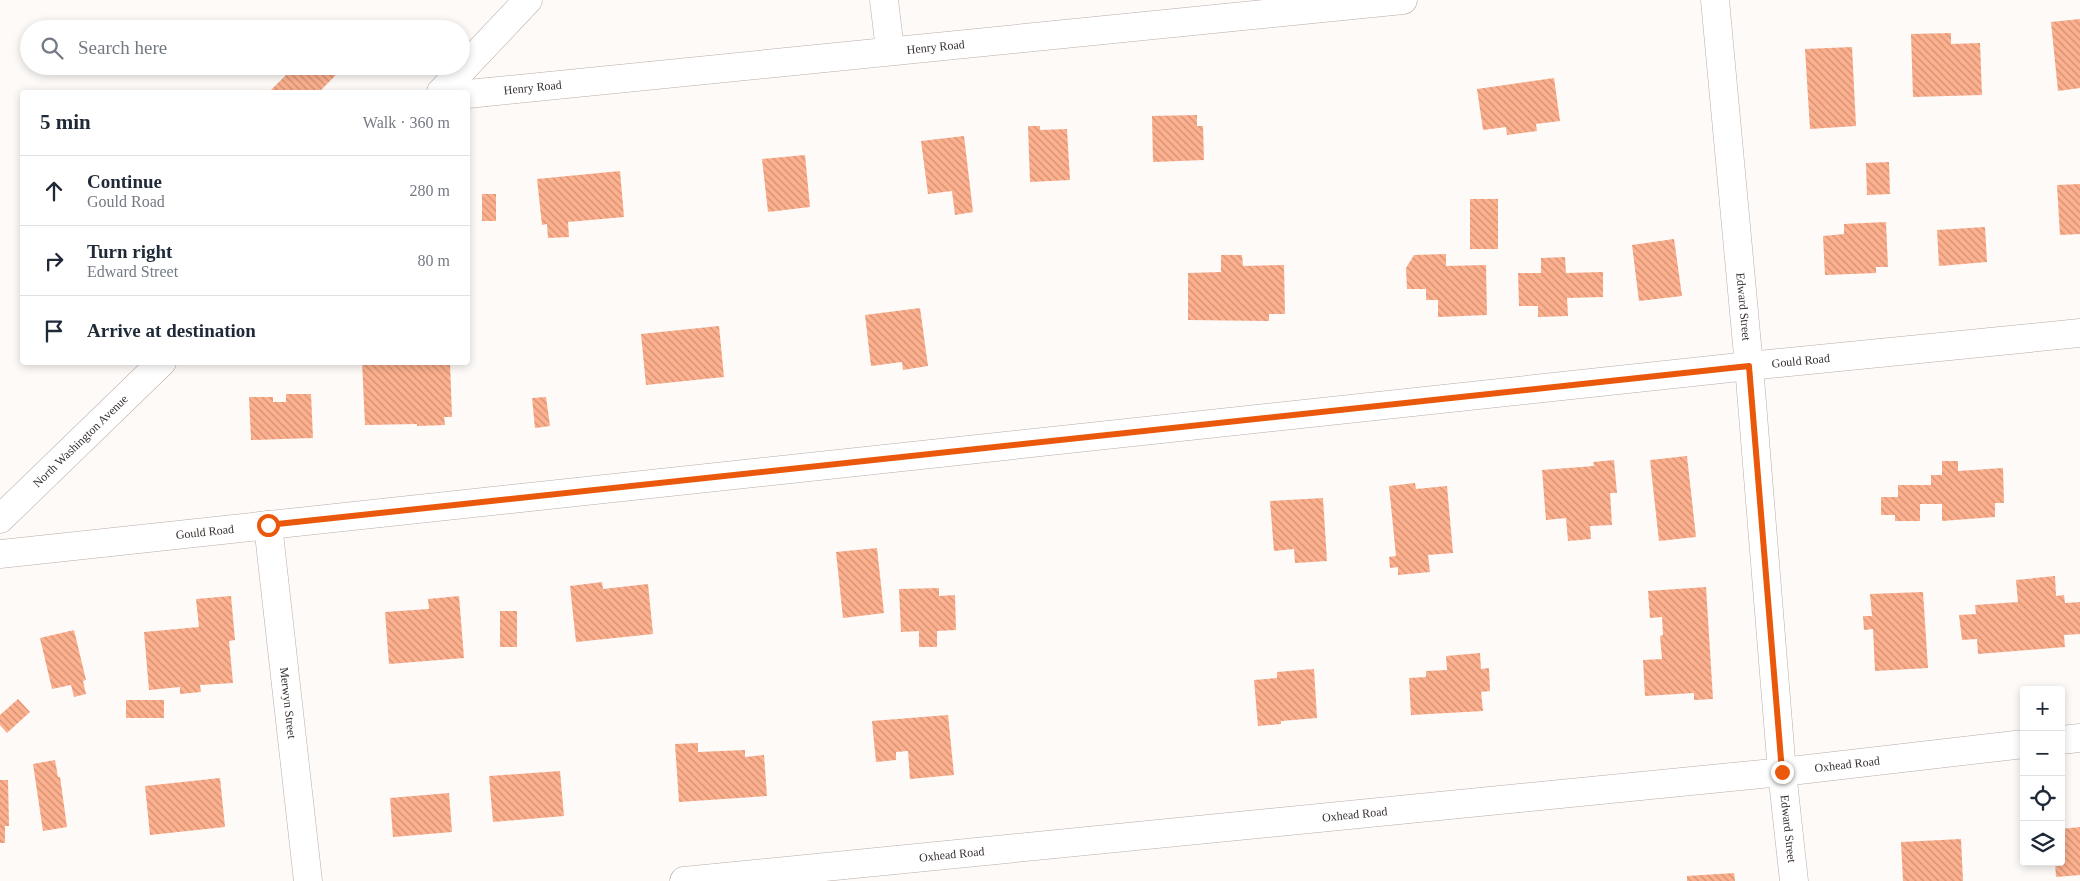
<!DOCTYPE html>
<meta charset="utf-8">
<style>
:root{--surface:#fff;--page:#f2f2f3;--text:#1f2937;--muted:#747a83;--line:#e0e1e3}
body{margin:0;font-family:Georgia,serif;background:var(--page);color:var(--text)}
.controls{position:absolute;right:15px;bottom:15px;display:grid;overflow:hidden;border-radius:5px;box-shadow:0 2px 8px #0003}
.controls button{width:45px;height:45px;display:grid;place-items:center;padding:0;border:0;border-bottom:1px solid var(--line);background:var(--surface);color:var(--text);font:25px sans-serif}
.stop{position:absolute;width:15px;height:15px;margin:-11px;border:4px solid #ea580c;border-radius:50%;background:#fff}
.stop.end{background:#ea580c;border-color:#fff;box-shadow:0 1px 5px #0008}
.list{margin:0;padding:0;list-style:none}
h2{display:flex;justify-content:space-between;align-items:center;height:65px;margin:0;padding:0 20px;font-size:21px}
h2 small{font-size:16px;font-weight:400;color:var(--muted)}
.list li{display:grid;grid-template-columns:32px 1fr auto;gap:15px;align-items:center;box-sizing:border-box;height:70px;padding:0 20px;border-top:1px solid var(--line)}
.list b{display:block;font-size:19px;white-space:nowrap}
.list p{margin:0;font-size:16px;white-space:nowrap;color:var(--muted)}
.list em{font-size:16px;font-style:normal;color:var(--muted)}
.icon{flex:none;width:28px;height:28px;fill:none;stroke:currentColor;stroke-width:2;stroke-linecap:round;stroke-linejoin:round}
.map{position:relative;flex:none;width:2080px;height:881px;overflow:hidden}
.search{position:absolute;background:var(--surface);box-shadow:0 2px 8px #0003;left:20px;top:20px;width:450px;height:55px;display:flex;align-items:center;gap:12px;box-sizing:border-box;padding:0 18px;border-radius:28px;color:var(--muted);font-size:19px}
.panel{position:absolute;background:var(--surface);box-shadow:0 2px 8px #0003;left:20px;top:90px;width:450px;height:275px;border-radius:5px}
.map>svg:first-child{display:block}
</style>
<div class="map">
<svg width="2080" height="881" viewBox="0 0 2080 881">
<defs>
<pattern id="building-back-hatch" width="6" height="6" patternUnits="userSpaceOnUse" patternTransform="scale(1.25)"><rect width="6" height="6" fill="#fdb08e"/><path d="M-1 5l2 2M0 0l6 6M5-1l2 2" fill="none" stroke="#ce9074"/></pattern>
</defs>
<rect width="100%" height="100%" fill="#fdfaf8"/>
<path fill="url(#building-back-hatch)" d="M2080 19V88L2058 91 2051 22Z
M1951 33V44L1980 43 1982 95 1913 97 1911 34Z
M1852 47 1856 126 1810 129 1805 49Z
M295 66H331L338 73 319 92H269Z
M1554 78 1560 121 1536 124 1537 131 1507 135 1506 127 1483 130 1477 89Z
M1197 115V126H1203L1204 160 1153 162 1152 116Z
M1028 126H1040V130L1067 129 1070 180 1030 182Z
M964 136 973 212 955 215 952 191 928 194 921 141Z
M805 155 810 207 768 212 762 159Z
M1889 162 1890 194 1867 195 1866 163Z
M620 171 624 217 568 222 569 237 548 238 547 224 542 225 537 179Z
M2080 184V234L2060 235 2057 185Z
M482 194H496V221H482Z
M1470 199H1498V249H1470Z
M1886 222 1888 267H1876V273L1825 275 1823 236 1844 234V224Z
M1985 227 1987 262 1939 266 1937 230Z
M1674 239 1682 296 1639 301 1632 245Z
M1446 254V266L1486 265 1487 315 1438 317V300H1426V289H1407L1406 268 1414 255Z
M1221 255H1242L1243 266 1284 265 1285 314H1269V321L1188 320V273L1221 272Z
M1565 257 1566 273 1603 272V297L1567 298 1568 316 1538 317V306H1519L1518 273H1541V258Z
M920 308 928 366 903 370 902 362 871 366 865 315Z
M719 326 724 377 646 385 641 334Z
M362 362H450L452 417H444L445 425 417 426V424L365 425Z
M286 394H311L313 438 251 440 249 397H273V402H286Z
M546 397 550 426 535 428 532 398Z
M1687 456 1696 537 1659 541 1650 460Z
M1614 460 1617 493H1610L1612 525 1590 526 1591 539 1568 541 1566 518 1546 520 1542 470 1594 466 1593 462Z
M1942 461H1958V471L2003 468 2004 503H1995V517L1942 521V504H1920V521H1895V515H1881V497H1898V485H1931V475H1942Z
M1415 483 1416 489 1447 486 1453 553 1428 555 1430 572 1398 575V567L1390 568 1389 557 1396 556 1389 486Z
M1323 498 1327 561 1295 563 1294 549 1274 551 1270 501Z
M877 548 884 613 843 618 836 552Z
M2055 576 2056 596 2064 595 2065 603 2080 602V634L2064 635 2065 647 1978 654 1977 639 1962 640 1959 615 1976 614 1975 605 2018 602 2016 580Z
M602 582 603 589 648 584 653 634 576 642 570 586Z
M1706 587 1713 699 1694 700V693L1645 696 1643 660 1662 659 1660 636 1663 635 1662 617 1650 618 1648 591Z
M939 588V596L955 595 956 630 937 631V647H919V631L901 632 899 589Z
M1923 592 1928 668 1875 671 1873 629 1864 630 1863 616H1872L1870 594Z
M231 596 235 640 229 641 233 683 200 685 201 692 180 694V687L149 690 144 632 199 627 196 599Z
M459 596 464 658 389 664 385 612 429 609 428 599Z
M500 611H517V647H500Z
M74 630 86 680 83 681 86 694 74 697 71 685 52 689 40 638Z
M1480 653 1481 669 1489 668 1490 691 1481 692 1483 711 1411 715 1409 678 1426 677V671L1447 670 1446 656Z
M1314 669 1317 718 1281 721V724L1258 726 1254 680 1277 678V672Z
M18 699 30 712 7 733 0 725V715Z
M126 700H164V718H126Z
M948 715 954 775 910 779 908 751 896 752V760L876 762 872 721Z
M698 743V752L745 750V757L764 755 767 796 679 802 675 744Z
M55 760 58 777H60L67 827 43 831 33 764Z
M560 771 564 816 493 822 489 776Z
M220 778 225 827 150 835 145 786Z
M0 780H8L9 826H5V843H0Z
M449 793 452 832 393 837 390 798Z
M2080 827V875L2056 877 2055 862H2061V829Z
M1961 839 1963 881H1903L1901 842Z
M1734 873 1735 881H1687V876Z"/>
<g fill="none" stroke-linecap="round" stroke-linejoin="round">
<defs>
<g id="street">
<path d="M884 0 890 50"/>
<path id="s1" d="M1715 0 1749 366 1782 772 1794 881"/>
<path d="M441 92 528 0"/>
<path id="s2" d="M468 94 1403 0"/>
<path id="s3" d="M0 519 162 362"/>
<path id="s4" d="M268 525 308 881"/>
<path id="s5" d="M0 554 1749 366 2080 333"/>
<path d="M2061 740 2080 738"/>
<path id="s6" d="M684 881 1782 772 2024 744"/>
</g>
</defs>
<use href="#street" stroke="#bbaca6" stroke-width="29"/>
<use href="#street" stroke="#fff" stroke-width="28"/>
</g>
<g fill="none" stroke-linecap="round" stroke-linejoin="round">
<path stroke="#ea580c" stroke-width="6" d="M268 525 1749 366 1782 772"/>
</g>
<g text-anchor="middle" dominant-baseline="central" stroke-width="4.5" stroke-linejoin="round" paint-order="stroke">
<g font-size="12" fill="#383230" stroke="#fff">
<text stroke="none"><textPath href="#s2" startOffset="470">Henry Road</textPath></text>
<text stroke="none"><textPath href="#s2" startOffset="65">Henry Road</textPath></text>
<text stroke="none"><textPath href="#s1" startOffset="308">Edward Street</textPath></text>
<text stroke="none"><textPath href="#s5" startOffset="1811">Gould Road</textPath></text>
<text stroke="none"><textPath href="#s3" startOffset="112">North Washington Avenue</textPath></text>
<text stroke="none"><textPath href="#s5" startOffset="206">Gould Road</textPath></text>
<text stroke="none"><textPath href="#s4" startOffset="179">Merwyn Street</textPath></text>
<text stroke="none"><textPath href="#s6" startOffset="1169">Oxhead Road</textPath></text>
<text stroke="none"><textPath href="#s6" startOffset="674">Oxhead Road</textPath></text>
<text stroke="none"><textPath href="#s1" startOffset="832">Edward Street</textPath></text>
<text stroke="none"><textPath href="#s6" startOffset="269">Oxhead Road</textPath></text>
</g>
</g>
</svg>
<div class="controls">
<button>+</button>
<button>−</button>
<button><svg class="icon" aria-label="locate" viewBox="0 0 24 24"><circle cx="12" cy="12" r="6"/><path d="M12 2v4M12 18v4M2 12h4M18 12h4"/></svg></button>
<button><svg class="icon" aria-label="layers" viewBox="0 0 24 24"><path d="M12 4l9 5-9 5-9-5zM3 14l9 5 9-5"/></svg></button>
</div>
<div class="stop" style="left:268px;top:525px"></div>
<div class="stop end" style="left:1782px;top:772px"></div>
<div class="search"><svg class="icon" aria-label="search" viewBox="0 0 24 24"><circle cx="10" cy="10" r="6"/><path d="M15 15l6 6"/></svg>Search here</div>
<section class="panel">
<h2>5 min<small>Walk · 360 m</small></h2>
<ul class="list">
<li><svg class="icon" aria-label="ahead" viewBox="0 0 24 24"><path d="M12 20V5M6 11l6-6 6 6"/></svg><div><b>Continue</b><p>Gould Road</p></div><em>280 m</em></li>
<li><svg class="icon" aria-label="right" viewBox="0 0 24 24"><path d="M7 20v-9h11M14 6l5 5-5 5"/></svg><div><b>Turn right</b><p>Edward Street</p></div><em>80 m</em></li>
<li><svg class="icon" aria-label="arrive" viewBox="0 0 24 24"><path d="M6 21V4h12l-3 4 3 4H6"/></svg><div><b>Arrive at destination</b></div></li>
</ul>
</section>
</div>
